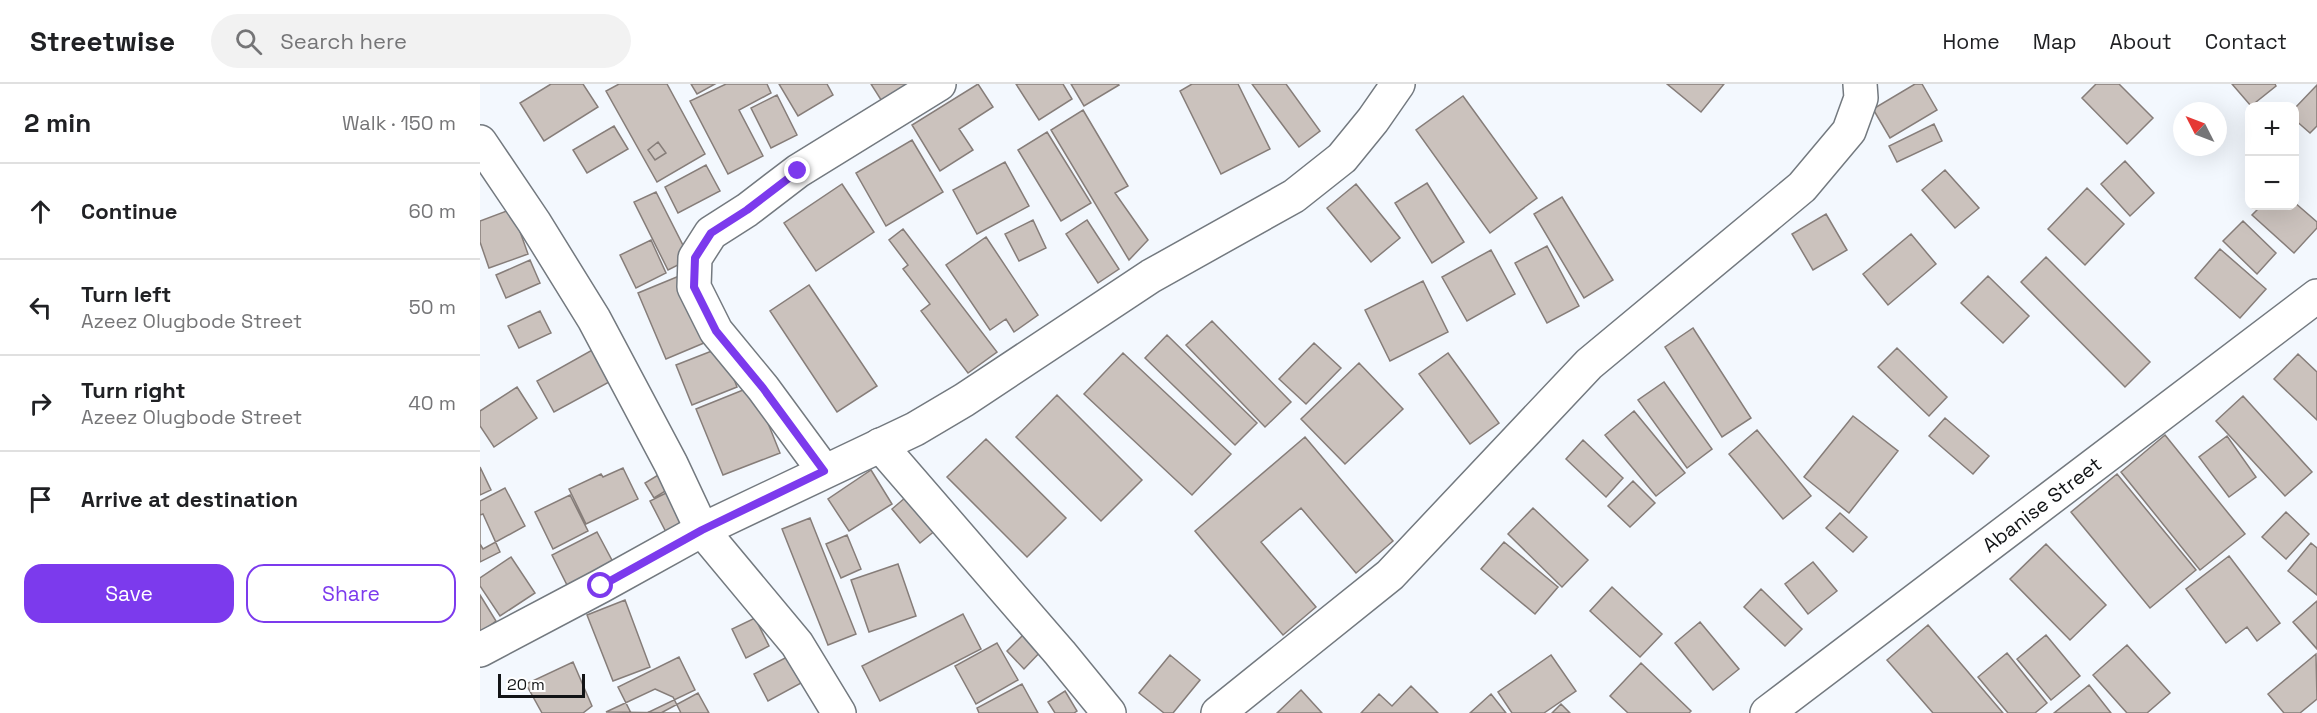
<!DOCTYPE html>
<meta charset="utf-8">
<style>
:root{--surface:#fff;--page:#f2f2f2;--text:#202124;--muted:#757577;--line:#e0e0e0;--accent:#7c3aed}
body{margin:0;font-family:"Space Grotesk",sans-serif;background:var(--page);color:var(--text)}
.controls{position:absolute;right:18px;top:18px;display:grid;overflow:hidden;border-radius:12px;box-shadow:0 6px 24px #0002}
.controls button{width:54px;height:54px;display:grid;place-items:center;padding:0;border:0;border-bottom:2px solid var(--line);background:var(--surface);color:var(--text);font:30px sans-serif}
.compass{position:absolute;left:1693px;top:18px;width:54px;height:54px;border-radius:50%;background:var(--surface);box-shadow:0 6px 24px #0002;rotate:312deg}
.scale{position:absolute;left:18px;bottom:15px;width:87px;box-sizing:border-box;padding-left:6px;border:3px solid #121416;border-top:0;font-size:16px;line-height:21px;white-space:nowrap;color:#121416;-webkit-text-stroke:4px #fff;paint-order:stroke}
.stop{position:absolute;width:18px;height:18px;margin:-14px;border:4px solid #7c3aed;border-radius:50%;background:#fff}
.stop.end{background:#7c3aed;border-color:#fff;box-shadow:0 2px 6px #0008}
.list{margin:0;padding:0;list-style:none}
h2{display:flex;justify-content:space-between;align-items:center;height:78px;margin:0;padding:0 24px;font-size:26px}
h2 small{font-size:20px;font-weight:400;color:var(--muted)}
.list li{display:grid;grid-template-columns:39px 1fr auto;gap:18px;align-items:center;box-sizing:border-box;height:96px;padding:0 24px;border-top:2px solid var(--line)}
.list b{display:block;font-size:22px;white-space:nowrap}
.list p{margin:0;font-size:20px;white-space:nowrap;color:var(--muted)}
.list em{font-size:20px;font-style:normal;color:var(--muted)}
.actions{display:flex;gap:12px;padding:18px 24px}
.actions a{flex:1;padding:14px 0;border:2px solid var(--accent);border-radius:18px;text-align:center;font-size:21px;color:var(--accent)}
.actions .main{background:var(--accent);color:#fff}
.icon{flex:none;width:33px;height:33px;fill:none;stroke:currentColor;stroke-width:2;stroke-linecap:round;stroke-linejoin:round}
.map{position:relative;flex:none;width:1837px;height:629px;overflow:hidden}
header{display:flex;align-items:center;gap:36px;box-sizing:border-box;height:84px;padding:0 30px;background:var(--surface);border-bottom:2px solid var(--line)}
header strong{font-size:28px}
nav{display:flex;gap:33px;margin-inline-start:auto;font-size:21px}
.search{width:420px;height:54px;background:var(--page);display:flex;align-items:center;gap:15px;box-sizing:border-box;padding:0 21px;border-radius:33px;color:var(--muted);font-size:22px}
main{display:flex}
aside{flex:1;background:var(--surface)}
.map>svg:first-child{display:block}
</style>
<header>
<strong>Streetwise</strong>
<div class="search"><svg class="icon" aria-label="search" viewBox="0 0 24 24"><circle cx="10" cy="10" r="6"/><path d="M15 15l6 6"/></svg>Search here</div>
<nav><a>Home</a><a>Map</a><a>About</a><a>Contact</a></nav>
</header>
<main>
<aside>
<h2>2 min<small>Walk · 150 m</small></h2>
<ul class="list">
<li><svg class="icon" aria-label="ahead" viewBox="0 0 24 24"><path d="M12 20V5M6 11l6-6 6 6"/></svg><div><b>Continue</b></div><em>60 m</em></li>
<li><svg class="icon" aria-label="left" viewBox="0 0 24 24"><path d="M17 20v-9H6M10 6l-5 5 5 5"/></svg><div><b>Turn left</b><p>Azeez Olugbode Street</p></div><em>50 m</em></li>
<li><svg class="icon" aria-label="right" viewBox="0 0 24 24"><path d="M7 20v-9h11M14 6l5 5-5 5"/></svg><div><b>Turn right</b><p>Azeez Olugbode Street</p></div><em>40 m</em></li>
<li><svg class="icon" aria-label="arrive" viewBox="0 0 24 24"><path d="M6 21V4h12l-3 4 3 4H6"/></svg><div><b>Arrive at destination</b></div></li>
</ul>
<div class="actions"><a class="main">Save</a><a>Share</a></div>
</aside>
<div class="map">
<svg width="1837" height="629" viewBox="0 0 1837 629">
<rect width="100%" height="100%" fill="#f3f8fe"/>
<path fill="#cbc2bd" stroke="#867d79" stroke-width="1.5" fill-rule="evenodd" d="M71 0H103L118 23 64 57 40 19Z
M139 0H187L225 70 177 98 126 7ZM178 58 186 69 175 76 168 66Z
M211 0H235L217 10Z
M246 0H287L291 9 259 26 283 72 248 90 210 17Z
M299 0H347L353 11 318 32Z
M391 0H431L403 19Z
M498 0 513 23 479 45 493 66 460 87 432 41Z
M536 0H583L592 15 559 36Z
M591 0H638L639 1 604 22Z
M712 0H758L790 65 741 90 700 7Z
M772 0H806L840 47 819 63Z
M1187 0H1244L1221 28Z
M1435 0H1442L1457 26 1410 54 1393 25Z
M1616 0H1639L1673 34 1647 60 1602 14Z
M1752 0H1795L1796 2 1771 22Z
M1837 1V42L1830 49 1814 35V25Z
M297 11 317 51 291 64 271 24Z
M983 12 1057 114 1010 149 936 46Z
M603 26 648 102 635 109 668 156 649 176 571 46Z
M1454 40 1462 57 1417 78 1409 62Z
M134 42 148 65 107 89 93 66Z
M567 48 611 119 581 137 538 66Z
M432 56 463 108 406 142 376 89Z
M178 58 186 69 175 76 168 66Z
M1645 77 1674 109 1650 132 1621 100Z
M525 78 549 122 497 150 473 106Z
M226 81 240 107 198 129 185 103Z
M1465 86 1499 124 1475 144 1442 106Z
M947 99 984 158 952 179 915 119Z
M362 100 394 148 336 187 304 139Z
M876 100 920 154 891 178 847 124Z
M1607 104 1644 140 1605 181 1568 145Z
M176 108 210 175 188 186 154 118Z
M1082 113 1133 196 1104 214 1054 130Z
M1814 118 1837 138V144L1814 169 1772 131 1781 122H1814Z
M32 125 48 170 9 184 0 158V137Z
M1346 130 1367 166 1333 186 1312 150Z
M553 136 566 164 539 177 525 150Z
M607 136 639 185 618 199 586 150Z
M1763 137 1796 169 1777 190 1743 157Z
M423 145 517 268 488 289 441 227 450 220 423 185 428 181 409 156Z
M1431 150 1456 180 1408 221 1383 190Z
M506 153 558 231 534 248 526 235 510 246 466 181Z
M171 156 186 189 156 204 140 171Z
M1067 162 1099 222 1067 239 1035 179Z
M1740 165 1786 205 1760 234 1715 194Z
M1011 166 1035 210 987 237 962 193Z
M1566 173 1670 278 1645 303 1541 198Z
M50 176 60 199 26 214 16 191Z
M204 190 231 256 186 275 158 209Z
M1508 192 1549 232 1523 259 1481 219Z
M943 197 968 248 910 277 885 226Z
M329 201 397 302 357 328 290 227Z
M60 227 71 249 39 264 28 242Z
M732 237 811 318 785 343 706 261Z
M1213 244 1271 334 1242 353 1185 263Z
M687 251 777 339 755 361 665 274Z
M834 259 861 284 826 320 799 295Z
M242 263 257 303 212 321 196 281Z
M1417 264 1467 313 1449 332 1398 283Z
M114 265 131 297 74 328 57 297Z
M643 269 751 370 712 411 604 310Z
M968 269 1019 339 990 360 939 290Z
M1818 270 1837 288V336L1794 295Z
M879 279 923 325 865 380 821 335Z
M1184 298 1232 365 1207 384 1158 316Z
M273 302 300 369 243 391 216 325Z
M37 303 57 334 14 363 0 342V327Z
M577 311 662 396 621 437 536 353Z
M1763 312 1832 388 1805 412 1736 337Z
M1154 327 1205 389 1176 412 1125 351Z
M1373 332 1418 367 1369 429 1324 393Z
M1465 334 1509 372 1493 390 1449 352Z
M1277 346 1331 412 1303 435 1249 370Z
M1685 351 1765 450 1720 486 1641 388Z
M1747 352 1776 393 1749 413 1719 373Z
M825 353 913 457 876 489 821 424 781 458 836 523 803 551 715 447Z
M506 355 586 434 547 473 467 393Z
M1103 356 1143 394 1126 413 1086 375Z
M0 383 11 406 0 411Z
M143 384 158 415 106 440 89 405 121 390 123 393Z
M391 386 412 420 369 447 348 415Z
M183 388 192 403 174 414 165 399Z
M1637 390 1716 486 1670 524 1591 428Z
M1153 397 1175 419 1150 443 1128 422Z
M25 404 45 442 3 465 0 460V417Z
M196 404 214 437 187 450 170 417Z
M433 407 462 441 440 459 412 425Z
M90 411 108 447 73 465 55 428Z
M1053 424 1108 476 1082 503 1028 450Z
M1806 428 1829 450 1806 475 1782 453Z
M1360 429 1387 453 1373 468 1346 444Z
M3 430 20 468 0 478V431Z
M330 434 376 550 348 561 302 445Z
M117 448 134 480 88 503 72 471Z
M367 451 381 485 361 494 346 460Z
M1024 458 1078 503 1055 530 1001 485Z
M1831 459 1837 464V511L1808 487Z
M1566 460 1626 521 1590 556 1530 495Z
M1749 472 1800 539 1777 557 1767 543 1746 559 1706 505Z
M31 473 55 509 20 532 0 502V494Z
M1333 478 1357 507 1328 530 1305 500Z
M418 480 436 532 389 548 371 496Z
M1132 503 1182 550 1160 573 1110 527Z
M1281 505 1322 545 1305 562 1264 523Z
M0 511 16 537 0 549Z
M145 516 170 583 133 597 107 531Z
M1837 517V565L1813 538Z
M483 530 501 565 400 617 382 582Z
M275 534 289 562 266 574 252 545Z
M1220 538 1259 585 1233 606 1195 559Z
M1448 541 1523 629H1453L1407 576Z
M549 545 566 562 544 585 527 567Z
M1566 551 1600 592 1571 616 1537 575Z
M517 559 538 596 496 620 475 582Z
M1647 561 1690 609 1667 629H1647L1613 591Z
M1527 569 1567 619 1555 629H1528L1498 593Z
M1836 570 1837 615 1820 629H1804L1788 610Z
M690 571 720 596 693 629H684L659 609Z
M1071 571 1096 607 1064 629H1032L1018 608Z
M309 572 323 598 288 617 274 590Z
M199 573 215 606 167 629H151L138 603Z
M93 578 112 622 103 629H62L46 600Z
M1161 579 1211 627 1209 629H1148L1130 612Z
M542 600 558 629H499L497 624Z
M1609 601 1631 629H1574Z
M931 602 958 629H881L899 610 912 622Z
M175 605 193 613 201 629 126 628Z
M821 606 842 629H797Z
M585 607 597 627 594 629H575L568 618Z
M218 609 229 629H181Z
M1011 610 1026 629H990Z
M1081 620 1090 629H1072Z"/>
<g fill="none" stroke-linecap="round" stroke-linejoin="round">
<defs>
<g id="minor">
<path d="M0 58 54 138 114 235 191 380 222 446 317 560 359 629"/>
<path d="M400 361 580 569 629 629"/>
<path d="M344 387 283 304 236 247 214 203 215 174 231 149 267 126 318 87 459 0"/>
<path d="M0 566 121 502 222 446 435 345 484 316 671 192 814 112 862 74 893 36 918 0"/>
<path d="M738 629 910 491 1109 280 1322 103 1369 47 1381 14 1380 0"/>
<path id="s1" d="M1287 629 1837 212"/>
</g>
</defs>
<use href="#minor" stroke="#73797f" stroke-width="36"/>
<use href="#minor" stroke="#fff" stroke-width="33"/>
</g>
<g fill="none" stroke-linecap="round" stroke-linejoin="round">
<path stroke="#7c3aed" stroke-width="8" d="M121 502 222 446 344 387 283 304 236 247 214 203 215 174 231 149 267 126 318 87"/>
</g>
<g text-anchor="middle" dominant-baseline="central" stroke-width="4.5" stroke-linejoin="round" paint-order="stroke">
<g font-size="20" fill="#121416" stroke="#fff">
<text stroke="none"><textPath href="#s1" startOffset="345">Abanise Street</textPath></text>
</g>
</g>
</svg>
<div class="controls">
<button>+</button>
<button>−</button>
</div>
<svg class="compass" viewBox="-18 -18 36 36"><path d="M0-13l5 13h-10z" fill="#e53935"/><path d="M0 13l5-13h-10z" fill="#757577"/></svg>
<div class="scale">20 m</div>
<div class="stop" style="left:121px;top:502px"></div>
<div class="stop end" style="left:318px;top:87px"></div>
</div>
</main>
